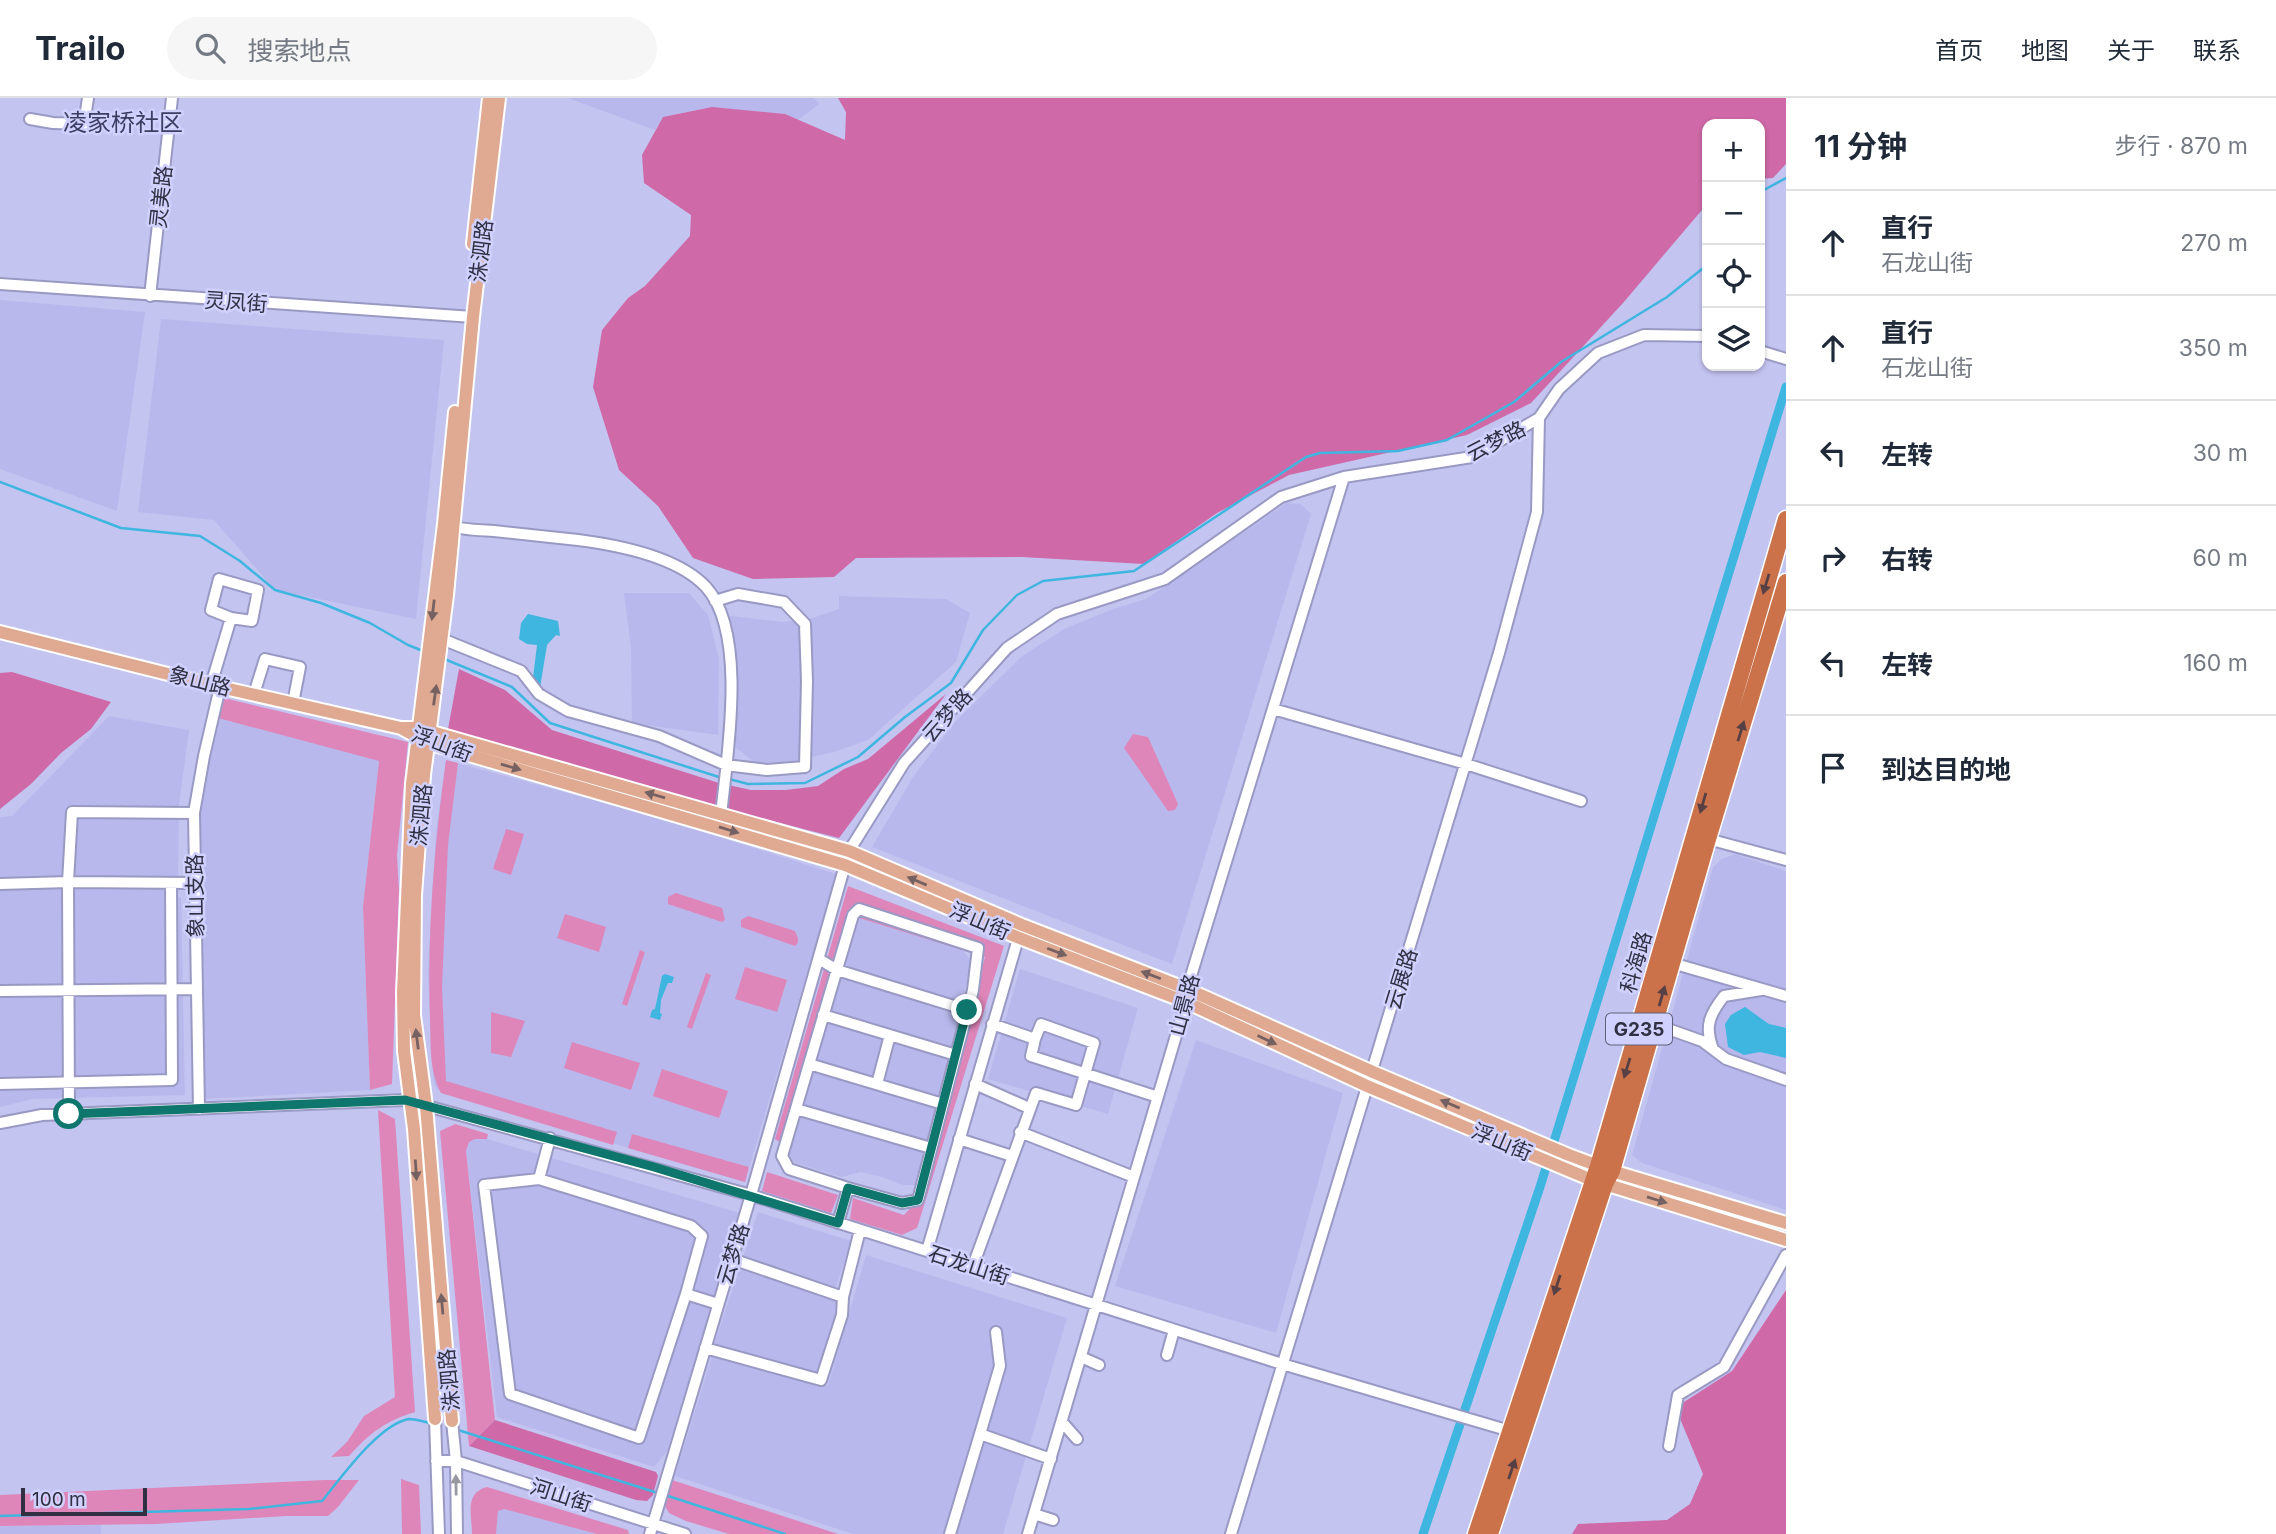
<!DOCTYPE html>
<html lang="zh">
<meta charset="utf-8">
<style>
:root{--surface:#fff;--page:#f6f6f7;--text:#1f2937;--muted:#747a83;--line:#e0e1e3}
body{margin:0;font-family:Inter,"Noto Sans SC",sans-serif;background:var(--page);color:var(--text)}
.controls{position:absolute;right:21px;top:21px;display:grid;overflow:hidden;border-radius:14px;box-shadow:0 2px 5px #0004}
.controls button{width:63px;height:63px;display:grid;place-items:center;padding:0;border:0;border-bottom:2px solid var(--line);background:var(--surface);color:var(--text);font:35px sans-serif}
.scale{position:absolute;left:21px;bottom:18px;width:126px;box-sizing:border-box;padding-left:7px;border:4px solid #303042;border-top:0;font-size:19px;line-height:24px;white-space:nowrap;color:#303042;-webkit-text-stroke:5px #d1d1ff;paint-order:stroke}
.stop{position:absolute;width:21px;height:21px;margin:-16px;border:5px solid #0f766e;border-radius:50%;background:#fff}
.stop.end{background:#0f766e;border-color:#fff;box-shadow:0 2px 7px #0008}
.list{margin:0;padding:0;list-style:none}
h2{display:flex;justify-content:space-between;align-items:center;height:91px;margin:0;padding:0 28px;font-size:30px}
h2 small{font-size:23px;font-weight:400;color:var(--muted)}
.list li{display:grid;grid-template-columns:46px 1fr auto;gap:21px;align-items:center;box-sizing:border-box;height:105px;padding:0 28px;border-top:2px solid var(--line)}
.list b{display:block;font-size:26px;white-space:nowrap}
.list p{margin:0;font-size:23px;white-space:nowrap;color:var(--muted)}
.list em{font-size:23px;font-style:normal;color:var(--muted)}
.icon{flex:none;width:38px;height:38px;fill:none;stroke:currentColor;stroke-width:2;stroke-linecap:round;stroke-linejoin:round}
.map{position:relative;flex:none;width:1786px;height:1436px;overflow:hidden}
header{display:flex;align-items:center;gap:42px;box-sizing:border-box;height:98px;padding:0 35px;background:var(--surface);border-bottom:2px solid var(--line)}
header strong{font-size:33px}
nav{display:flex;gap:38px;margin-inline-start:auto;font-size:24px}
.search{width:490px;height:63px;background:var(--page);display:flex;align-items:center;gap:18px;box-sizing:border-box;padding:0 24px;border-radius:38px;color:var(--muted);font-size:26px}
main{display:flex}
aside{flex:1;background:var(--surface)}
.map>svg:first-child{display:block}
</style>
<header>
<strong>Trailo</strong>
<div class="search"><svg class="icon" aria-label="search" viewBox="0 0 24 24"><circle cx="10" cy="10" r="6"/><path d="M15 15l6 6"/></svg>搜索地点</div>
<nav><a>首页</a><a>地图</a><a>关于</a><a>联系</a></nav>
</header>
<main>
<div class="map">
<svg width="1786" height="1436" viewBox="0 0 1786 1436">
<rect width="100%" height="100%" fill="#c4c4f1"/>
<path fill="#b8b8ec" d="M568 0H814L819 6 798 22 712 9 663 19 655 32Z
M0 202 145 214 117 413 0 371Z
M161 221 444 242 416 521 275 492 214 422 138 414Z
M1287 405 1301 406 1311 416 1172 866 872 749 913 679 954 625 1021 559 1064 531 1113 511 1146 501Z
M624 495H689L708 517 719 560 718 637 632 625 631 550Z
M839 498 946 501 970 515 956 564 868 642 834 654 796 663 756 665 736 650 730 518 783 524 813 520 839 511Z
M109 618 189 632 179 707 178 784H0V719L12 718Z
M218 620 379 662 363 809 370 992 204 1001 199 713Z
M446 662 660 720 836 776 745 1084 441 995 435 988 433 979 428 872 436 734Z
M1735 756 1786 773V1112L1642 1065 1632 1057 1713 769 1722 761Z
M157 789 181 800 185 997 33 1001 0 1009V791Z
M859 820 961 851 972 863 919 1087H903L882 1079 861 1074 841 1079 794 1064 788 1055Z
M1020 871 1138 910 1108 1016 988 981Z
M1196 942 1343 995 1276 1235 1115 1188Z
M475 1041H487L740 1115 667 1353 654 1369 497 1319 466 1053 469 1044Z
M758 1114 851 1143 835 1192 842 1217 821 1282 714 1247Z
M866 1157 1067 1220 1003 1436H853L675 1378 713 1255 828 1288Z
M503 1411 512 1412 597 1436H496L498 1413Z
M101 1427V1436H0V1428Z"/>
<path fill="#de86b9" d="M224 600 408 644 397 758 399 792 392 986 370 992 363 809 379 663 218 620Z
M1133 636 1148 639 1178 706 1175 712 1168 713 1124 650Z
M446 662 458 665 448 747 442 889 446 983 617 1034 613 1047 441 995C429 972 431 948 430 923 427 835 434 748 446 662Z
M506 731 524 736 511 777 493 771Z
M848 788 1004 848 917 1130 902 1137 850 1121 853 1100 904 1117 921 1099 985 859 859 820 789 1050 775 1041Z
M676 795 722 810 725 822 722 824 668 806V799Z
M565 816 606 829 599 854 557 840Z
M748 818 795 833C797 839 801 843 795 848L741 829V822Z
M640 852 645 854 627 908 622 906Z
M745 869 787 882 777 914 735 901Z
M706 875 711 877 692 931 687 929Z
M491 914 525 923 511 959 491 955Z
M572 944 640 965 631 992 564 970Z
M662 971 728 993 719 1020 653 998Z
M378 1012 395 1021 415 1314C385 1323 369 1336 349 1358L331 1359 347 1344 364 1318 395 1299Z
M455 1026 488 1036 487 1041H475L469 1044 466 1053 495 1322 469 1348 440 1033Z
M632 1036 749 1069 745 1084 628 1050Z
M767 1074 838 1097 831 1115 762 1093Z
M401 1381 419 1387 421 1436H402Z
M325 1382H359L338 1409 328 1418H286L156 1426 0 1428V1397Z
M672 1382 838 1436H729L686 1423 669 1415 665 1408Z
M487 1389 628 1432 629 1436H597L504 1411 498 1413 496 1436H472C472 1417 464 1395 487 1389Z"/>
<path fill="#cf69a7" d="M838 0H1786V66L1773 80 1760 81V26H1707V106L1623 205 1531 305 1467 337 1289 377 1217 415 1144 466 1022 459 856 460 834 479 753 481 693 460 658 408 619 372 593 289 602 232 628 200 645 188 690 138 691 117 644 85 642 57 663 19 712 9 785 16 845 42 846 14Z
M459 571 505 592 552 632 719 685 751 692H786L818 688 844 671 868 661 946 596 839 740 729 712 448 631Z
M12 574 111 604 91 631 61 655 31 686 0 711V575Z
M1786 1192V1436H1572L1578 1426 1667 1422 1690 1406 1703 1376 1681 1323V1306L1732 1273Z
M495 1322 656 1374 658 1378 653 1397 647 1403 636 1402 469 1348Z"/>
<path fill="#3fb6df" d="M528 516 558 523 560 538 556 537 547 547 539 596 532 588 537 547 527 546 519 541 521 525Z
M665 876 674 879 672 885H668L661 902 660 915 662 916 660 922 650 919 652 912 655 911 662 878Z
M1745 909 1769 926 1786 930V960L1760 954 1744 957 1728 949 1725 926 1731 917Z"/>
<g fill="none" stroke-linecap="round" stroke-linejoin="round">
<path stroke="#3fb6df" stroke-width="2.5" d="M1760 96 1764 92 1786 80
M0 384 121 430 200 438 240 463 275 492 321 505 370 525 408 547 423 553
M442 560 512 589 550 625 722 680
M729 681 748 686 805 685 858 659 905 619 951 585 983 532 1017 497 1043 483 1134 473 1306 359 1320 355 1398 353 1447 342 1514 304 1561 264 1667 199 1707 167
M458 1332 658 1395
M665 1397 785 1436
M0 1418 249 1411 322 1403C341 1380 379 1326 409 1321 416 1321 424 1324 431 1325"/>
<path stroke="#3fb6df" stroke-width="9" d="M1423 1436 1540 1089 1786 289"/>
<defs>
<path id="minor" d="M30 21 53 25 84 26 88 0
M0 186 473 219
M150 198 172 0
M1760 253 1786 261
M447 427C461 432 479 432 494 433 522 436 550 439 578 442 617 447 678 459 706 489 748 535 727 658 721 717
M442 541 521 573 539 596 568 613 659 638 726 667 767 672 805 669 807 583 805 526 784 504 738 496 715 503
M211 587 231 520 211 512 219 481 258 492 252 523 231 520
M254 596 265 561 300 569 293 605
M1273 611 1466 666 1581 703
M1708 741 1786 762
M0 786 68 784 72 714 194 715
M819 861 837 872 967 912
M1672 865 1786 898
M0 893 197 891
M823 917 956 957
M992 926 1035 941 1031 958 1158 999
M1654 926 1702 943 1726 961 1786 982
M1713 951C1704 928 1710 916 1724 898L1761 892
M809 966 943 1006
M0 986 172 982 171 785
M877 986 890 937
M975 986 1029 1010
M199 1011 194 715 204 658 220 589
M796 1011 931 1050
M69 1016 68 784 195 785
M0 1025 42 1017 405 1002 751 1097 1282 1266 1510 1333
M1020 1034 1134 1079
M959 1041 1012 1058
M539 1081 691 1128 702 1138 686 1196 639 1340 510 1296 484 1087Z
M539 1081 550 1040
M838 1125 848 1090 789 1071 782 1058 853 817 859 811 978 850 973 892 918 1102 902 1105 848 1090
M927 1153 1022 827
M732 1161 843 1199 860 1132
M973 1168 1036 995 1076 1007 1094 945 1041 926 1035 941
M686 1196 718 1206
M996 1234 1000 1268 980 1336 1051 1361
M705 1250 821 1282 842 1217 843 1199
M1167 1257 1174 1232
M1081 1259 1099 1267
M435 1321 439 1436
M452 1323 456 1363 457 1436
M1062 1324 1077 1341
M1669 1348 1678 1297 1724 1269 1786 1157
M436 1363H456L685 1436
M1034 1416 1053 1422
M650 1436 751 1097 849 753 904 665 1007 550 1057 516 1165 481 1281 399 1344 379 1472 359 1539 320 1559 291 1598 255 1644 237 1707 238
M950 1436 980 1336
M1028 1436 1186 904 1187 891 1344 379
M1231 1436 1499 555 1537 414 1539 320"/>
<path id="major" d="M473 146 489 0
M0 534 220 589 401 630H418L849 753 1022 827 1187 891 1373 974 1569 1057 1612 1073 1786 1125
M401 630 428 645 845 767 1017 839 1186 904 1367 988 1592 1082 1786 1142
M435 1321 414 1031 404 953 403 895 412 686 444 426 455 314
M452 1323 426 1008 414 917 415 797 424 677 447 497 473 219 499 0"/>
<path id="highway" d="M1476 1436 1598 1068 1786 421
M1490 1436 1605 1086 1612 1073 1708 741 1786 484"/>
</defs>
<use href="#minor" stroke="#9999c4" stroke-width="14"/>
<use href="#major" stroke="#fff" stroke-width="16"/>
<use href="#highway" stroke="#fff" stroke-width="19"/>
<use href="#minor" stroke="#fff" stroke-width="10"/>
<use href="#major" stroke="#e0aa92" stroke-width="12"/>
<use href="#highway" stroke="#cb724a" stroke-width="16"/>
</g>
<defs><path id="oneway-solid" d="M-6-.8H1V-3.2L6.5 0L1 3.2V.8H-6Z" transform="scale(1.75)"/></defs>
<g fill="#574044">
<use href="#oneway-solid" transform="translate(1766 486) rotate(107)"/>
<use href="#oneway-solid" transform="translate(1741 633) rotate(-73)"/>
<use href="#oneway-solid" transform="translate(1703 705) rotate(106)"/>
<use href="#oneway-solid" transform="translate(1662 898) rotate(-74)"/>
<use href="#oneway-solid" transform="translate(1627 970) rotate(107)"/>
<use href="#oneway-solid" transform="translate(1557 1187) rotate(108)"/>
<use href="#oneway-solid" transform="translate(1512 1371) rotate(-71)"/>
</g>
<g fill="#766162">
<use href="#oneway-solid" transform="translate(433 512) rotate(97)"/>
<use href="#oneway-solid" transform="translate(435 597) rotate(-82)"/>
<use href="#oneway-solid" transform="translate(511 669) rotate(16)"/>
<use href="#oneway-solid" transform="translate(655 697) rotate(-164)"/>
<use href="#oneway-solid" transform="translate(729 732) rotate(17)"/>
<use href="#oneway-solid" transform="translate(917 783) rotate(-157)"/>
<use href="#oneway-solid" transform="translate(1057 854) rotate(21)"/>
<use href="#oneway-solid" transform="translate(1151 877) rotate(-159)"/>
<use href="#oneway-solid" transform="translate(417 941) rotate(-97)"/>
<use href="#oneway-solid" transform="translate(1267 942) rotate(25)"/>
<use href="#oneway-solid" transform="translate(1450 1006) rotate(-157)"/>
<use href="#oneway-solid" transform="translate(416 1072) rotate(86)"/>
<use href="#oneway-solid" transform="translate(1657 1102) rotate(17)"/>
<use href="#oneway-solid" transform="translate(442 1206) rotate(-95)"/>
</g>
<use fill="#9898a0" href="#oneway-solid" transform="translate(456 1387) rotate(-91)"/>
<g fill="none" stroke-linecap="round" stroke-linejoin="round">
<path stroke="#0f766e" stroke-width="9" d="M69 1016 405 1002 654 1069 838 1125 848 1090 902 1105 918 1102 967 912"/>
</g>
<g text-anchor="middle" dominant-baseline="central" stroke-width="5" stroke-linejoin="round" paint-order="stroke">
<rect fill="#d1d1ff" stroke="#60607b" stroke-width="2" x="1606" y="915.5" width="66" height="31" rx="5"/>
<g font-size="19" font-weight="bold" fill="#303042">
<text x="1639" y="931">G235</text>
</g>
<g font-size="21" fill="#303042" stroke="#d1d1ff">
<text transform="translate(161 99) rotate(-84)">灵美路</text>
<text transform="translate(481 153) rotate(-83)">洙泗路</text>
<text transform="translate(236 204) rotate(4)">灵凤街</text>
<text transform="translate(1496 343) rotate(-27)">云梦路</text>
<text transform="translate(200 583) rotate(14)">象山路</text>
<text transform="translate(947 617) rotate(-48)">云梦路</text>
<text transform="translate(442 646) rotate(21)">浮山街</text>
<text transform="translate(421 717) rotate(-85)">洙泗路</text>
<text transform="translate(195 798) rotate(-91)">象山支路</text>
<text transform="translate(980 823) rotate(23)">浮山街</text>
<text transform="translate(1636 864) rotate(-74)">科海路</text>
<text transform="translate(1401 881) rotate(-73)">云展路</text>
<text transform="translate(1184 907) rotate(-75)">山景路</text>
<text transform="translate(1502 1044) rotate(23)">浮山街</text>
<text transform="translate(733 1156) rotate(-73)">云梦路</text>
<text transform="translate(969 1167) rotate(18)">石龙山街</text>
<text transform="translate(449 1282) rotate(-95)">洙泗路</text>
<text transform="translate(561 1397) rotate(18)">河山街</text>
</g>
<g font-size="24" fill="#3d3c61" stroke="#d1d1ff">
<text x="123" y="24">凌家桥社区</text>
</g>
</g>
</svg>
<div class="controls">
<button>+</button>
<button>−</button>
<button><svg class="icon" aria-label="locate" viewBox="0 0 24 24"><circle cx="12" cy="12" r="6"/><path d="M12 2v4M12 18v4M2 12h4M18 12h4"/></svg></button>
<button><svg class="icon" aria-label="layers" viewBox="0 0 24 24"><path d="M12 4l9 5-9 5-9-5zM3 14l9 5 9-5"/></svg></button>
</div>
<div class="scale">100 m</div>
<div class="stop" style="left:69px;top:1016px"></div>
<div class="stop end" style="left:967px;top:912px"></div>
</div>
<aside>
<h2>11 分钟<small>步行 · 870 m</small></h2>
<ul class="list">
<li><svg class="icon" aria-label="ahead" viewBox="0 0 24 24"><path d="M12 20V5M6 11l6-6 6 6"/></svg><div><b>直行</b><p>石龙山街</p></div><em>270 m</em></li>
<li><svg class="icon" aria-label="ahead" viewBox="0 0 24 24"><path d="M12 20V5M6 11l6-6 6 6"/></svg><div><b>直行</b><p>石龙山街</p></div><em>350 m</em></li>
<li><svg class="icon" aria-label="left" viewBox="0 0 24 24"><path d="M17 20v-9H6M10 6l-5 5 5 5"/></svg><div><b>左转</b></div><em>30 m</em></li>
<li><svg class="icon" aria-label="right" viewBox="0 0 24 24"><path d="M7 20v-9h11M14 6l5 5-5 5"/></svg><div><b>右转</b></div><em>60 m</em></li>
<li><svg class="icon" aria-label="left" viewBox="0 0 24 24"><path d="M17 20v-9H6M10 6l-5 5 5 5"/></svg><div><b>左转</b></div><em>160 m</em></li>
<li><svg class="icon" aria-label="arrive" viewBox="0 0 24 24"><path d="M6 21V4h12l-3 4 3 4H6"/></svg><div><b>到达目的地</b></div></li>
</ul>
</aside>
</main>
